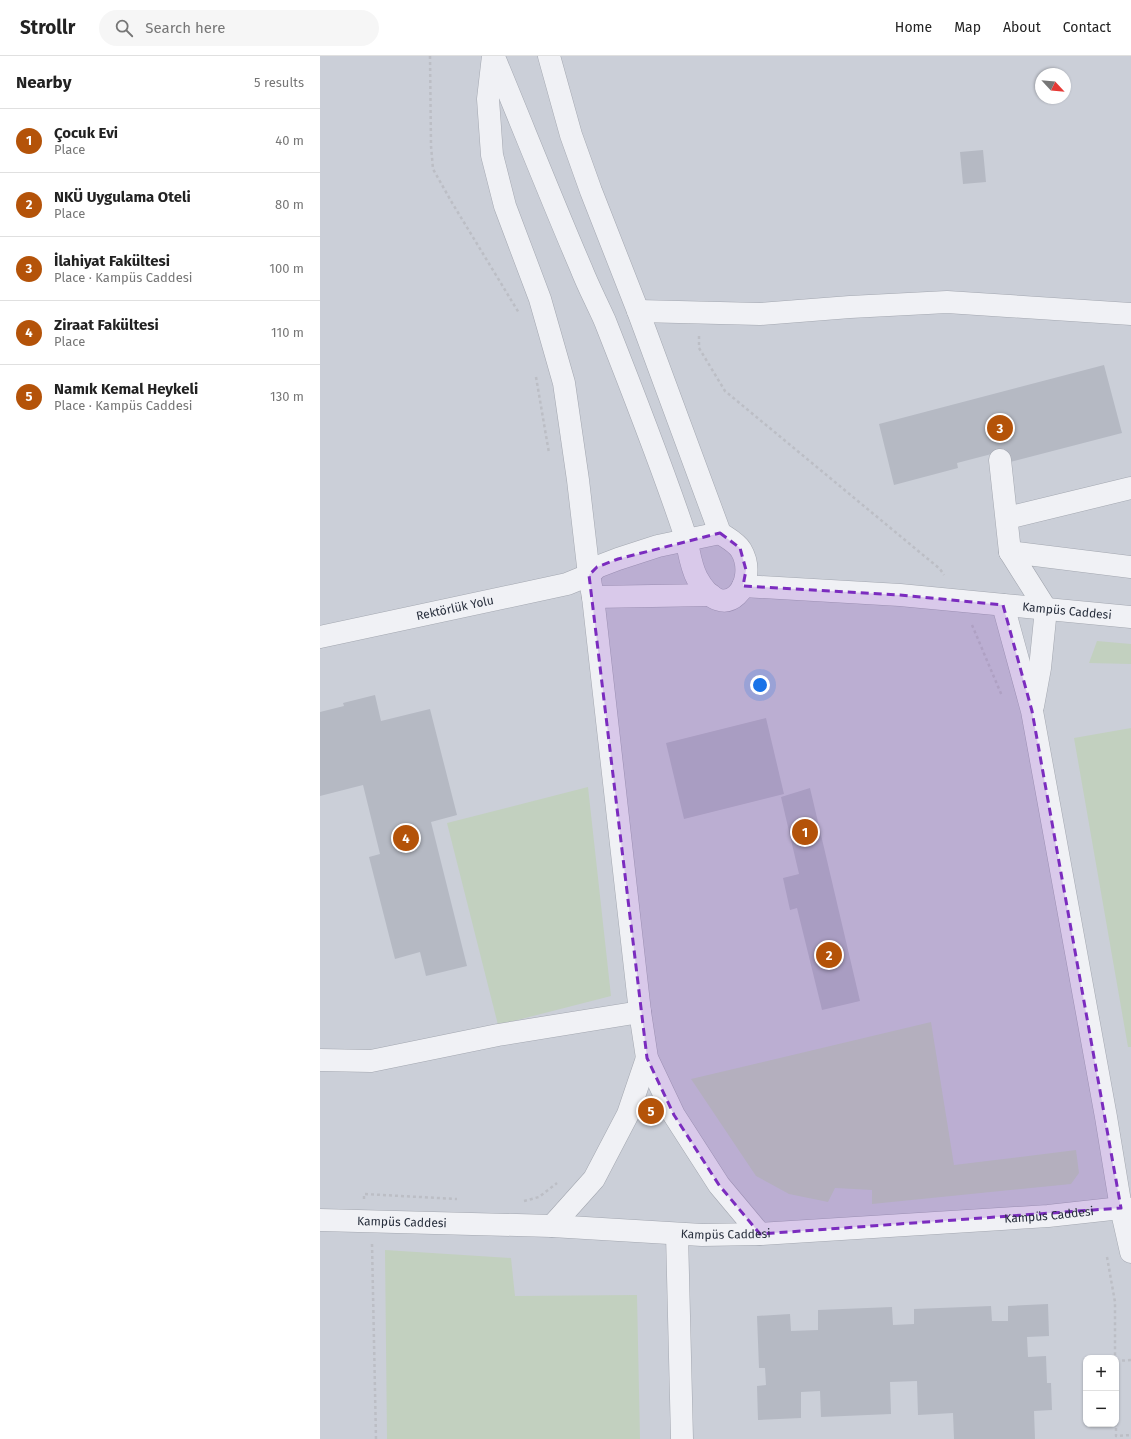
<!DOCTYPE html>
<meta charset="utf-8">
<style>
:root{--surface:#fff;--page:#f6f6f6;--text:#222;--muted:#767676;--line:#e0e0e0;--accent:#b45309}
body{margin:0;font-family:"Fira Sans",sans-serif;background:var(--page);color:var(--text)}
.controls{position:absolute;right:12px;bottom:12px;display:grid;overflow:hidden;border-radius:8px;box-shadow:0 1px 3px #0004}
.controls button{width:36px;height:36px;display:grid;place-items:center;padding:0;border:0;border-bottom:1px solid var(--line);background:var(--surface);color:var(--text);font:20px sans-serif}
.compass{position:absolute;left:715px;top:12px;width:36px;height:36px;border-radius:50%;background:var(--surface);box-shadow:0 1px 3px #0004;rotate:116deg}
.you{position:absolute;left:440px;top:629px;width:14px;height:14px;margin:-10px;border:3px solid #fff;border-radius:50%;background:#1a73e8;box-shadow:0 0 0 6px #1a73e833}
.badge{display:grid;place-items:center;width:26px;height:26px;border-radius:50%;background:var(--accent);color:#fff;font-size:13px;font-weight:700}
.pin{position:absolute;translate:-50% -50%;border:2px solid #fff;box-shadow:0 1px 4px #0006}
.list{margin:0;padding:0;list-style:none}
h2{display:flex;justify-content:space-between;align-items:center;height:52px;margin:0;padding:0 16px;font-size:17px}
h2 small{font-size:13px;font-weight:400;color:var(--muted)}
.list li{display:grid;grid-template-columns:26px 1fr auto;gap:12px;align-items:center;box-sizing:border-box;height:64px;padding:0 16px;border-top:1px solid var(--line)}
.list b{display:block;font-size:15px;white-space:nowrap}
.list p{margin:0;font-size:13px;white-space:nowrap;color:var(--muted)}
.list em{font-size:13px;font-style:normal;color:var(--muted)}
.icon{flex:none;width:22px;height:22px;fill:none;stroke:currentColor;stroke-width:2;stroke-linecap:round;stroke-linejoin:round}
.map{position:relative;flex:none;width:811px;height:1383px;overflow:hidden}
header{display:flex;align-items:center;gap:24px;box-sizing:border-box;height:56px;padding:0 20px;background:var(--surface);border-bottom:1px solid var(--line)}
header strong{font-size:19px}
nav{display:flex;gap:22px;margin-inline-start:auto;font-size:14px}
.search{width:280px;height:36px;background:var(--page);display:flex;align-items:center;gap:10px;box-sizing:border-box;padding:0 14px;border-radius:22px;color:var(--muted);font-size:15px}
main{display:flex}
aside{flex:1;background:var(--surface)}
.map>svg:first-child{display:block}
</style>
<header>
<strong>Strollr</strong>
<div class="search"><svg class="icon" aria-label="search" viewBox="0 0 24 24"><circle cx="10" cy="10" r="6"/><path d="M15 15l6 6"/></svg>Search here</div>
<nav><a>Home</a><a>Map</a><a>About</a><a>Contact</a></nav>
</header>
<main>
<aside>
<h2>Nearby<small>5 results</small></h2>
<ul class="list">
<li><span class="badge">1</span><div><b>Çocuk Evi</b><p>Place</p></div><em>40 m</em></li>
<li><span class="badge">2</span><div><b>NKÜ Uygulama Oteli</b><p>Place</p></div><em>80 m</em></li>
<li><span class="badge">3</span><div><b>İlahiyat Fakültesi</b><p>Place · Kampüs Caddesi</p></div><em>100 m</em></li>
<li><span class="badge">4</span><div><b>Ziraat Fakültesi</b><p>Place</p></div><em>110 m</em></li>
<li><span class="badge">5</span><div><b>Namık Kemal Heykeli</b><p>Place · Kampüs Caddesi</p></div><em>130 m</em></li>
</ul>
</aside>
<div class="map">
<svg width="811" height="1383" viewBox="0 0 811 1383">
<rect width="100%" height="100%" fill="#dde0e6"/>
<path fill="#cbcfd8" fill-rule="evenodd" d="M0 0H811V1383H0ZM721 18H745V42H721ZM766 1302H796V1368H766Z"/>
<path fill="#c2d0bf" d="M777 585 811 588V608L769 607Z
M811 672V991H808L754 682Z
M268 731 291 940 178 969 127 767Z
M611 966 634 1109 756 1094 759 1117 751 1128 552 1148V1134L515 1132 508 1146 469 1138 436 1120 371 1023Z
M65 1194 191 1202 195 1240 317 1239 320 1383H67Z"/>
<path fill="#b5b9c3" d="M663 94 666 126 643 128 640 96Z
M784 309 802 377 686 407 683 395 637 407 638 412 574 429 559 368Z
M55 639 61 665 110 653 137 759 111 766 147 910 106 920 100 896 75 903 49 801 60 798 43 729 0 740V656L24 650 23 647Z
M446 662 464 738 364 763 346 687Z
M490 732 540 945 502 954 477 852 470 854 463 822 479 818 461 741Z
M728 1248 729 1280 707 1281 708 1301 726 1300 727 1327H731L732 1354 714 1355 715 1383H634L633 1357 598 1359 597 1325 570 1326 571 1358 501 1361 500 1335 481 1336V1362L438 1364 437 1330 446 1329 445 1312H439L437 1260 470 1258 471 1275 498 1274V1254L572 1251 573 1269 594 1268V1253L671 1250 672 1265H688V1250Z"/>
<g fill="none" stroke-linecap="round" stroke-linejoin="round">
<defs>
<g id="minor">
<path d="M173 0 168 43 172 99 185 150 220 243 244 327 258 424 269 519 273 541 320 956 327 1002 354 1059 399 1129 440 1178"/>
<path d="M174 1C203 71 231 142 261 212 268 230 277 247 285 265 313 336 341 407 365 479 369 493 370 509 377 522 405 573 440 526 421 494 416 486 407 482 400 477L318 255 271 135 251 79 229 0"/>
<path d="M318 255 440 258 530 251 627 246 811 258"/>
<path d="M680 404 690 496"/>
<path d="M687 462 811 432"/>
<path id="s1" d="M423 530 580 539 811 561"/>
<path d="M273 541 391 539"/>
<path d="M683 549 712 655 786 1061 801 1152 811 1196"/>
<path id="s2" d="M0 581 247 528 269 519 277 511 298 503 338 490 400 477"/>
<path d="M713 650 720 612 726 553 690 496 811 511"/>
<path d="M0 1004 51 1005 178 979 320 956"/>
<path id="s3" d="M0 1164 232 1170 382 1179 440 1178 728 1160 801 1152 811 1153"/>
<path d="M232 1170 274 1123 308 1058 327 1002"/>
<path d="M357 1178 362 1383"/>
</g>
</defs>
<use href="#minor" stroke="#a3a7b0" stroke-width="23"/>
<path stroke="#bcbec5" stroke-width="2.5" stroke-dasharray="3 3" stroke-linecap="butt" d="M110 0 111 90 113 113 131 145 199 257
M379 280V292L405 335 620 513 624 519
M216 321 229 397
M652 569 682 640
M44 1143V1138L137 1143
M204 1145 219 1141 237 1127
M52 1188 56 1383
M787 1201 795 1246V1302
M796 1305 811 1304
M796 1360V1380L811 1379"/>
<use href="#minor" stroke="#f0f1f5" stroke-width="22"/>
</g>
<path fill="#7b2cbf" fill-opacity="0.2" stroke="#7b2cbf" stroke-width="3" stroke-dasharray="8 5" stroke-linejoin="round" d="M400 477 420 492 426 514 423 530 580 539 683 549 712 655 801 1152 440 1178 399 1129 354 1059 327 1002 269 519 277 511 298 503Z"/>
<g text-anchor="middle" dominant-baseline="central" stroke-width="3" stroke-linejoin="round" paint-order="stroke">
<g font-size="12" fill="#272e3c" stroke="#eceff4">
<text stroke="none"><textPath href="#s2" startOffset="138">Rektörlük Yolu</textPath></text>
<text stroke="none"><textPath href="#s1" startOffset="325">Kampüs Caddesi</textPath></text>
<text stroke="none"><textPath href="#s3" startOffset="730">Kampüs Caddesi</textPath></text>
<text stroke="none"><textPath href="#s3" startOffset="82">Kampüs Caddesi</textPath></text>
<text stroke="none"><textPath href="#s3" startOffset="406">Kampüs Caddesi</textPath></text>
</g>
</g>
</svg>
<div class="controls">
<button>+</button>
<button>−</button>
</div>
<svg class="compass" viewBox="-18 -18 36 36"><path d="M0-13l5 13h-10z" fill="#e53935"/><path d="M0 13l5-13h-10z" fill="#767676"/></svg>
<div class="you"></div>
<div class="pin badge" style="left:485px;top:776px">1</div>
<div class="pin badge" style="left:509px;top:899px">2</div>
<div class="pin badge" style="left:680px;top:372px">3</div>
<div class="pin badge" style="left:86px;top:782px">4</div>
<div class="pin badge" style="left:331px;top:1055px">5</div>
</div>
</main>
